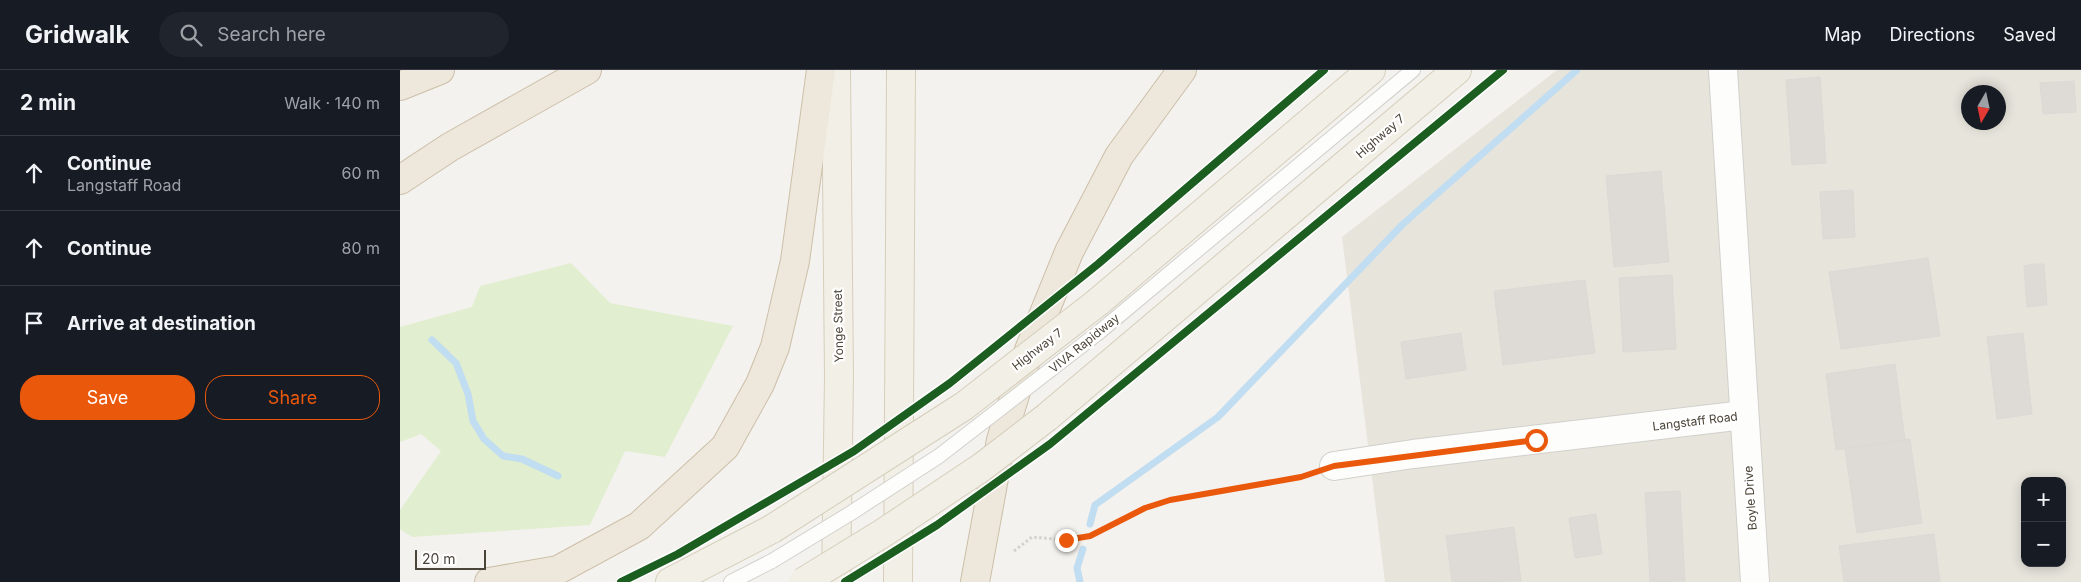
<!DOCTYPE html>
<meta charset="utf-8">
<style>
:root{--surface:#171b24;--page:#20242c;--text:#f1f3f6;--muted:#9ea1a6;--line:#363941;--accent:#ea580c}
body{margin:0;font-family:Inter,sans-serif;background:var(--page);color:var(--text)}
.controls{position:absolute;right:15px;bottom:15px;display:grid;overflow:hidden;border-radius:10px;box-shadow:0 2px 12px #0003}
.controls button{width:45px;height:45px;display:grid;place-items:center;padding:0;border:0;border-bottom:1px solid var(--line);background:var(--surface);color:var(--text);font:25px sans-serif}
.compass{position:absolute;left:1561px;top:15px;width:45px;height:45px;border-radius:50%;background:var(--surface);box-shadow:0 2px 12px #0003;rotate:189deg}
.scale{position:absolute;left:15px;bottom:12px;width:71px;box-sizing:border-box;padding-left:5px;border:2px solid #4b4439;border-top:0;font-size:14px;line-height:18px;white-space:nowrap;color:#4b4439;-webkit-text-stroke:4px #fff;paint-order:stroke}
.stop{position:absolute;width:15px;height:15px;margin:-11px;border:4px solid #ea580c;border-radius:50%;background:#fff}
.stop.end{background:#ea580c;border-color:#fff;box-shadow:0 1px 5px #0008}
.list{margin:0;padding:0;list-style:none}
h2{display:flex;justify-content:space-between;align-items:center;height:65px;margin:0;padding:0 20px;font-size:21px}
h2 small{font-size:16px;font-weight:400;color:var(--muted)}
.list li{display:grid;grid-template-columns:32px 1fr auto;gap:15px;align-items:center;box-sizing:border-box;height:75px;padding:0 20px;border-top:1px solid var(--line)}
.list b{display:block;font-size:19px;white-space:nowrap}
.list p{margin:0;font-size:16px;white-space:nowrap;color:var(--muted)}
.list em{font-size:16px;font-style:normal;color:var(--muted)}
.actions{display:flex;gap:10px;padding:15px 20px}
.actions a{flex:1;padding:11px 0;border:1px solid var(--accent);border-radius:20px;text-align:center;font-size:18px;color:var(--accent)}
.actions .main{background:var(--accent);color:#fff}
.icon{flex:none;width:28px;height:28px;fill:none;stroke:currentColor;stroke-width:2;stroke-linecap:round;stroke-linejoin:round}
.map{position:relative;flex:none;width:1681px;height:512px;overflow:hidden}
header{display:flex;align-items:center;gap:30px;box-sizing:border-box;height:70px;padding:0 25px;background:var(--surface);border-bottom:1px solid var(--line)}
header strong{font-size:24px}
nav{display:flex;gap:28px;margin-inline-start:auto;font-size:18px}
.search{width:350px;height:45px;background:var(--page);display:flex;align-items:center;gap:12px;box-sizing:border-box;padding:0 18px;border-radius:28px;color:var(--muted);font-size:19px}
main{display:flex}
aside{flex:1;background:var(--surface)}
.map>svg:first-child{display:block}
</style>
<header>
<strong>Gridwalk</strong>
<div class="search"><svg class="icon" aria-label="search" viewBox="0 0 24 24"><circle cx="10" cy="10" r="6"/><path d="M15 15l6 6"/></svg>Search here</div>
<nav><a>Map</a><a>Directions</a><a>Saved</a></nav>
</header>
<main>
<aside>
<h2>2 min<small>Walk · 140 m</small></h2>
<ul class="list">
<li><svg class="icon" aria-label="ahead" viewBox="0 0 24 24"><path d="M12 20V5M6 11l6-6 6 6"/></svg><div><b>Continue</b><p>Langstaff Road</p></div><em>60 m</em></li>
<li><svg class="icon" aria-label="ahead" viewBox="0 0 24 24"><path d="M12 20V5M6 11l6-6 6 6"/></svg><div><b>Continue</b></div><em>80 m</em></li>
<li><svg class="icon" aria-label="arrive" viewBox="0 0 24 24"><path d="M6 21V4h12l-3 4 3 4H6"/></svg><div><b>Arrive at destination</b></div></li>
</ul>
<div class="actions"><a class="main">Save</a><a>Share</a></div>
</aside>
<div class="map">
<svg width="1681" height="512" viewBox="0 0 1681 512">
<rect width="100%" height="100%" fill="#f4f2ee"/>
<path fill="#e7e4dc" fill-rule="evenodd" d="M1157 0H1681V512H985L942 167ZM1568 22H1598V52H1568ZM1625 411H1662V493H1625Z"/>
<path fill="#e1eecf" d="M171 193 210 233 333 256 265 387 225 381 190 455 12 467 0 459V440L41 381 21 364 0 372V257L72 237 80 216Z"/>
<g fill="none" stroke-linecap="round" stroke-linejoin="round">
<path stroke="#c0ddf1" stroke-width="7" d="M32 270 56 293 68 324 73 351 84 369 103 386 122 389 158 406
M690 454 695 435 818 347 1003 154 1177 0
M680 512 677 498 683 479"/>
</g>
<path fill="#dedbd6" stroke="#dcd9d4" d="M1420 7 1426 93 1392 95 1386 10Z
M1674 11 1676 42 1643 44 1640 13Z
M1261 101 1269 192 1214 197 1206 106Z
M1453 120 1455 167 1423 169 1420 122Z
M1528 188 1540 266 1441 279 1429 202Z
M1633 194H1644L1647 235 1627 237 1624 196Z
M1272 205 1276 279 1223 282 1219 208Z
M1185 210 1195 283 1103 295 1094 221Z
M1061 263 1066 300 1006 309 1001 272Z
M1623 263 1632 344 1597 349 1587 267Z
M1495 294 1505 370 1436 380 1426 304Z
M1510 369 1522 453 1457 463 1445 379Z
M1280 421 1285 511 1250 512 1245 423Z
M1196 444 1202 484 1175 488 1169 448Z
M1114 457 1121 511 1052 512 1046 466Z
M1534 464 1540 512H1444L1439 476Z"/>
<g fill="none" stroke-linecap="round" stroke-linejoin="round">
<defs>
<path id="service" d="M698 263 1013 0
M331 512 372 491"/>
<path id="minor" d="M1323 0 1355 512
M934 396 1013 384 1344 345"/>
<path id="primary" d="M698 232 971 0
M647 347 1057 0
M270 512 372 459
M436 512 439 306 436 0
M498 512 501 0"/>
<path id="motorway" d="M0 16 40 0
M0 110 50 77 187 0
M89 512 158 500 239 456 325 377 360 314 375 277 395 191 421 0
M575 512 601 370 629 280 669 182 719 86 782 0"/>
</defs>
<use href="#service" stroke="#d2d0cb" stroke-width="16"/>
<use href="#minor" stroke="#d2d0cb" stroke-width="30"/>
<use href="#primary" stroke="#d6cebb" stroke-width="30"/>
<use href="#motorway" stroke="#ccbfa9" stroke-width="30"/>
<path stroke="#d3d2cc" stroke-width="3" stroke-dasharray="2.5 2.5" stroke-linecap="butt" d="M614 481 632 467 666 470 690 466 745 438 770 431 910 404"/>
<use href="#service" stroke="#fdfdfc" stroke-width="14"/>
<use href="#minor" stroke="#fdfdfc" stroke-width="28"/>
<use href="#primary" stroke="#f2efe6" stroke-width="28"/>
<use href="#motorway" stroke="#ede8db" stroke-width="28"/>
<defs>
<path id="service-bridge" d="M372 491 451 443 539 386 698 263"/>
<path id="primary-bridge" d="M372 459 564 336 698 232
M403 512 483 463 582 397 647 347"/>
</defs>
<use href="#service-bridge" stroke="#d2d0cb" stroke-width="16" stroke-linecap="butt"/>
<use href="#primary-bridge" stroke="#d6cebb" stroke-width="30" stroke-linecap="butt"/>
<use href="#service-bridge" stroke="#fdfdfc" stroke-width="14"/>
<use href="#primary-bridge" stroke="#f2efe6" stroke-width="28"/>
<defs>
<path id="cycleway" d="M221 512 278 484 454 381 550 313 698 194 924 0
M445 512 537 455 650 374 1103 0"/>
</defs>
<use href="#cycleway" stroke="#fff" stroke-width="11"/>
<use href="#cycleway" stroke="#1b5e20" stroke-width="8"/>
</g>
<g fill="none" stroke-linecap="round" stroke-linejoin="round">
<path stroke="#ea580c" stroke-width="6" d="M666 470 690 466 745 438 770 430 901 407 934 396 1136 370"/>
</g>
<g text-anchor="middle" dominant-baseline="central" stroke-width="4.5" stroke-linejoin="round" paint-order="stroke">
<g font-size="12" fill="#4b4439" stroke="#fff">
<text transform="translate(980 66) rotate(-41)">Highway 7</text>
<text transform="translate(438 256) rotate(-91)">Yonge Street</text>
<text transform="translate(684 273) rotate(-39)">VIVA Rapidway</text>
<text transform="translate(637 279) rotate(-38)">Highway 7</text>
<text transform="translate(1295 351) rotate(-7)">Langstaff Road</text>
<text transform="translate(1350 428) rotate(-94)">Boyle Drive</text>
</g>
</g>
</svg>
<div class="controls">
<button>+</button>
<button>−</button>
</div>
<svg class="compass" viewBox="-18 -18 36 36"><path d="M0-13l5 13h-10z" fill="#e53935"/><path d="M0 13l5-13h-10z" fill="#9ea1a6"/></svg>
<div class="scale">20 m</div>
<div class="stop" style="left:1136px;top:370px"></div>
<div class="stop end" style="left:666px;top:470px"></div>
</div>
</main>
